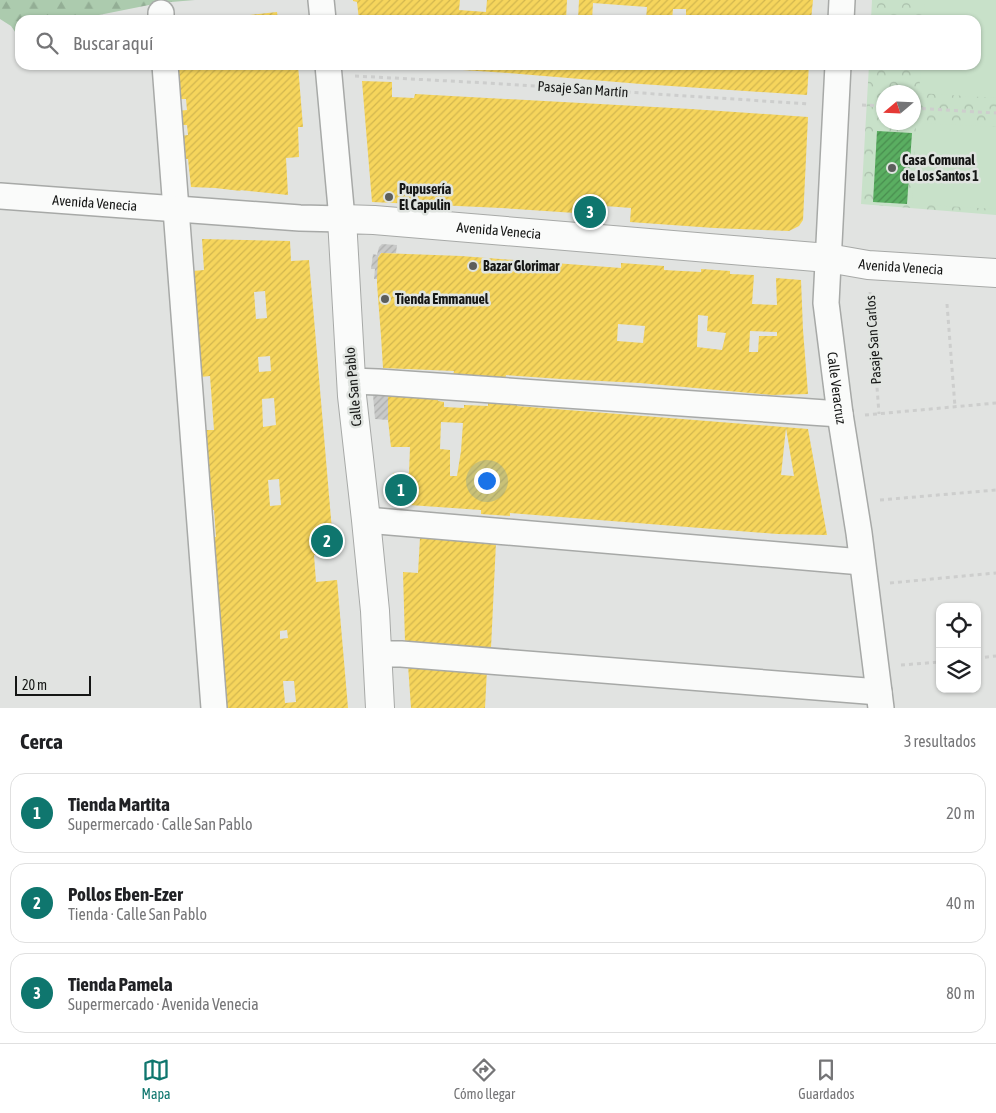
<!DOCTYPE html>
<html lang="es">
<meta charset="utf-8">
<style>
:root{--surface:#fff;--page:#f6f6f6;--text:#202124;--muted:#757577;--line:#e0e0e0;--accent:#0f766e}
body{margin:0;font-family:"Asap Condensed",sans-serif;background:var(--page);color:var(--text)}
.controls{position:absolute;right:15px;bottom:15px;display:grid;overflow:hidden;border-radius:10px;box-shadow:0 1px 4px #0004}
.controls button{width:45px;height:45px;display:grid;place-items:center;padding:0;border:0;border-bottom:1px solid var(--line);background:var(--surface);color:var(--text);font:25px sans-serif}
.compass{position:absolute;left:876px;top:85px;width:45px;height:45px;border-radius:50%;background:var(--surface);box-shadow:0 1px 4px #0004;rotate:251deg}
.scale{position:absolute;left:15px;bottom:12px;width:76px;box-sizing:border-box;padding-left:5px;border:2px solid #151615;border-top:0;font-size:14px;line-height:18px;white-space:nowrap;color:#151615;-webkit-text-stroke:4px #e0e4e0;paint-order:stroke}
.you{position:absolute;left:486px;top:480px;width:18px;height:18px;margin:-12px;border:4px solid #fff;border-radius:50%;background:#1a73e8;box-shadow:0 0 0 8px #1a73e833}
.badge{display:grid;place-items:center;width:32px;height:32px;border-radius:50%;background:var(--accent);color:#fff;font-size:16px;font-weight:700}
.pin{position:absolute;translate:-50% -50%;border:2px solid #fff;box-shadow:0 1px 5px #0006}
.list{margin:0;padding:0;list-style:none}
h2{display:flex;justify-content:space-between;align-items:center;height:65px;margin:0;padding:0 20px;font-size:21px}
h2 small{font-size:16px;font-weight:400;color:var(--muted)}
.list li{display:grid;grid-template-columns:32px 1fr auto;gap:15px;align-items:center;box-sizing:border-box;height:80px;margin:0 10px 10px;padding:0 10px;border:1px solid var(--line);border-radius:15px}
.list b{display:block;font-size:19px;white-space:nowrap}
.list p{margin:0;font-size:16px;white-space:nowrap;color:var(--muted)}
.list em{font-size:16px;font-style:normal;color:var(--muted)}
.icon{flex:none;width:28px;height:28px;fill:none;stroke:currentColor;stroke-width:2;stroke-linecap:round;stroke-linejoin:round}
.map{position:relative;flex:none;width:996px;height:708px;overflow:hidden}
.search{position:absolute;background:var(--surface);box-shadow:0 1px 4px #0004;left:15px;right:15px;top:15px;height:55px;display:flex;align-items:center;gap:12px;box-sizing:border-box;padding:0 18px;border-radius:15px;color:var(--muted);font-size:19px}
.sheet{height:335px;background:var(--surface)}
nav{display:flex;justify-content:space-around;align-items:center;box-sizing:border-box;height:70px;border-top:1px solid var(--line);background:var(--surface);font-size:14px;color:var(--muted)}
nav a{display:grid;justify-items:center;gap:2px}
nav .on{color:var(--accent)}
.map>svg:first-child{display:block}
</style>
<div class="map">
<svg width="996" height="708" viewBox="0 0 996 708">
<defs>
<pattern id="forest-firs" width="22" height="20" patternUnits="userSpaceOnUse" patternTransform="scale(1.25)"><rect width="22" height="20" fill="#accbae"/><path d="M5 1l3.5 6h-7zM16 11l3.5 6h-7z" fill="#93ae95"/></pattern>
<pattern id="park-crowns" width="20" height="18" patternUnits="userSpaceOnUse" patternTransform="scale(1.25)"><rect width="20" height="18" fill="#c8e1c9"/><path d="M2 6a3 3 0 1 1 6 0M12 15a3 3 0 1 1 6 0" fill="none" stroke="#abc0ac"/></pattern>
<pattern id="homes-hatch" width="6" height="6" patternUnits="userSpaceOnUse" patternTransform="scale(1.25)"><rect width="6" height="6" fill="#f6d55c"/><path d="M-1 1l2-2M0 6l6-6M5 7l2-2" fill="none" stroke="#d2b64f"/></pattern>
<pattern id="public-hatch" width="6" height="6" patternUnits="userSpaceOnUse" patternTransform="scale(1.25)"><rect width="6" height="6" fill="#5aae61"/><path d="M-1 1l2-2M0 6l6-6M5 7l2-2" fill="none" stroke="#498d4f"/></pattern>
<pattern id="building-hatch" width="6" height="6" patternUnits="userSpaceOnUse" patternTransform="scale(1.25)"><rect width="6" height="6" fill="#c9cac9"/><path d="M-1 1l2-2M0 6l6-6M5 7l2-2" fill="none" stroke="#acadac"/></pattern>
</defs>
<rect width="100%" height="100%" fill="#e1e3e1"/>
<path fill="url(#forest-firs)" d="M0 0H195L159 3 74 20H20V39L11 26 0 19Z"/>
<path fill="url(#park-crowns)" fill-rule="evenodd" d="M872 0H996V215L861 204 869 65H976V20H871ZM884 92H914V122H884Z"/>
<path fill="#c8e1c9" d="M925 0H996V98L919 93 921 65H976V20H924Z
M916 123 996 127V209L912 204Z"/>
<path fill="url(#homes-hatch)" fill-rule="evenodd" d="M353 0H460L459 10 486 12 487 0H567L566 20H359L357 2 353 1Z
M579 0H813L811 20H686V9H673L672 20H646L647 7 593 3 592 20H578Z
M277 12 278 20H215V19Z
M173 65H298L303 127H298L299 157 286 158 288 195 240 190 241 191 215 188 191 187 188 159H181L180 136 188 135 187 125H179L178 111 187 110 186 99H176Z
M417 65H809L807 95 641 84 508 73 417 67Z
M362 81 392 82V97L414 98 415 94 691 109 808 117 803 220 799 226 789 231 714 228 630 222 631 208 605 206V215L501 208 372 202Z
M202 239 290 241 291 261 309 260 334 554 314 555 316 582 337 580 348 708H227L213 537H216L214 510H211L204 430H214L210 376 200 377 192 271 204 270ZM265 291 267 318 256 319 254 292ZM270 356 271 371 259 372 258 357ZM274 398 276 425 263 427 262 399ZM279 479 281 505 270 506 268 480ZM287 630 288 638 280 639V631ZM283 681H294L296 702 285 703Z
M381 253 461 256 621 268V263L664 266V270L701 272V269L730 271V274L754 275 752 304 777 305 776 278 801 280 803 330 808 394 772 395 640 383 561 379 506 375 505 380 453 376 454 371 383 368 381 336 377 284V259ZM698 315 708 316 707 331 726 333 722 350 697 347ZM618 324 645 326 643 343 617 341ZM750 331 777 332V336H759L758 352H749Z
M388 390 438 392V401L444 402V407L464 408V405L488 406V400L517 402V406L808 429 827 535 777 534 510 513V516L481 514V510L395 504 393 473H409L410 447H391L388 420ZM441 422 463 423 461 451 457 476H450V450L440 449ZM786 428 794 476 781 475Z
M420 538 496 542 491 648 405 642 403 572 418 573Z
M408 665 487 669 485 708H411Z"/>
<path fill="url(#public-hatch)" d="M877 131 912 133 907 204 873 202Z"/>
<path fill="url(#building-hatch)" d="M382 244 397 245 396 253H381L378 257 377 279H374L375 269H371L373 254 377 255 379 247Z
M373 395H388V420L375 419Z"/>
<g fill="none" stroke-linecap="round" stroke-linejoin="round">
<defs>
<g id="minor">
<path d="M321 0 323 20"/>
<path d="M161 13V20"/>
<path d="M841 20 842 0"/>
<path d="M165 65 214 708"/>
<path id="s1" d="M838 65 826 303 840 414 859 533 881 708"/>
<path id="s2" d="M0 196 300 218 342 219 328 65"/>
<path d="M351 381 378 382 840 414"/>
<path d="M366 520 862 562"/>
<path d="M377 654H401L879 692"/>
</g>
<g id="tertiary">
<path id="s3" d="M380 708 375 611 366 520 352 396 342 219 374 220 828 258 868 265 996 273"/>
</g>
</defs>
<use href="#minor" stroke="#a7a9a7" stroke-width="28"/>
<use href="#tertiary" stroke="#a7a9a7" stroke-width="30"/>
<path stroke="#cdcecd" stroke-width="3" stroke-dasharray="4 4" stroke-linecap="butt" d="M355 76 487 83 810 104
M862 105 884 106
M914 108 996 113
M870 292 879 414
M947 304 955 407
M865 415 996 403
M880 500 996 490
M890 583 996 573
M977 658 996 656
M901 665 940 662"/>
<use href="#minor" stroke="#fafbfa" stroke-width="25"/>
<use href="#tertiary" stroke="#fafbfa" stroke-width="28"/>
</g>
<g fill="#5c5e5c" stroke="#e0e4e0" stroke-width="2">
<circle cx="892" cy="168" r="5"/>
<circle cx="389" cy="197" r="5"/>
<circle cx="473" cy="266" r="5"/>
<circle cx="385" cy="299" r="5"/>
</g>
<g text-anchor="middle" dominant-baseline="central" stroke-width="5" stroke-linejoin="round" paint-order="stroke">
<g font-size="14" fill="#151615" stroke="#e0e4e0">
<text transform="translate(583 89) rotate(4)">Pasaje San Martín</text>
<text stroke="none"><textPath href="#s2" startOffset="95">Avenida Venecia</textPath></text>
<text stroke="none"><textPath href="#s3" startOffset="648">Avenida Venecia</textPath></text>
<text stroke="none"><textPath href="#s3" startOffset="1052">Avenida Venecia</textPath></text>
<text transform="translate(873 340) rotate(-94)">Pasaje San Carlos</text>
<text transform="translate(353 387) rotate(-95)">Calle San Pablo</text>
<text stroke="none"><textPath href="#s1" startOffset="324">Calle Veracruz</textPath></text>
</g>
<g font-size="14" font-weight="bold" fill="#151615" stroke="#e0e4e0" text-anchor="start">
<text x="902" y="160">Casa Comunal<tspan x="902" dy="16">de Los Santos 1</tspan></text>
<text x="399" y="189">Pupusería<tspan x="399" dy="16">El Capulin</tspan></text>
<text x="483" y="266">Bazar Glorimar</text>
<text x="395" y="299">Tienda Emmanuel</text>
</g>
</g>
</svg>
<div class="controls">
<button><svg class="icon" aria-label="locate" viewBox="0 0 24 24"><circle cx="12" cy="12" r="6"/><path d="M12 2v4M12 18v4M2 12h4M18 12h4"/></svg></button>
<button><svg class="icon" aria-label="layers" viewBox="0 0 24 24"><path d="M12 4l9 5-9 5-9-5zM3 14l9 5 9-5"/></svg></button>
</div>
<svg class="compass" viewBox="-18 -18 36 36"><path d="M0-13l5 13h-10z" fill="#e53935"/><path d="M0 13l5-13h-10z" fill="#757577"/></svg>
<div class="scale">20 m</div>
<div class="you"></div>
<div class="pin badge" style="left:401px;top:490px">1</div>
<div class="pin badge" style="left:327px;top:541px">2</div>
<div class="pin badge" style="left:590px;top:212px">3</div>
<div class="search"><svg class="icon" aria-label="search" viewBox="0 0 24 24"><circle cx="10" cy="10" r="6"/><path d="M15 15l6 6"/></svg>Buscar aquí</div>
</div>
<section class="sheet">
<h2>Cerca<small>3 resultados</small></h2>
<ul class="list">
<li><span class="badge">1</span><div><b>Tienda Martita</b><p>Supermercado · Calle San Pablo</p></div><em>20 m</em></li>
<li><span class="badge">2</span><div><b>Pollos Eben-Ezer</b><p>Tienda · Calle San Pablo</p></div><em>40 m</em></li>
<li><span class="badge">3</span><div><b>Tienda Pamela</b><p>Supermercado · Avenida Venecia</p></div><em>80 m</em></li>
</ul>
</section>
<nav>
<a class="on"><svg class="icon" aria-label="map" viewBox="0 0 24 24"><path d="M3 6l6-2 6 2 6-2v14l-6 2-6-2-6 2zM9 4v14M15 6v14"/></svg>Mapa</a>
<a><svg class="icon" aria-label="directions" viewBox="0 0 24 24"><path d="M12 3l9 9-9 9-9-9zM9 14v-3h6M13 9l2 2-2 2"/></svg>Cómo llegar</a>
<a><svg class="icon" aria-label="saved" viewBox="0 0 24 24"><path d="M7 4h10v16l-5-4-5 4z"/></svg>Guardados</a>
</nav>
